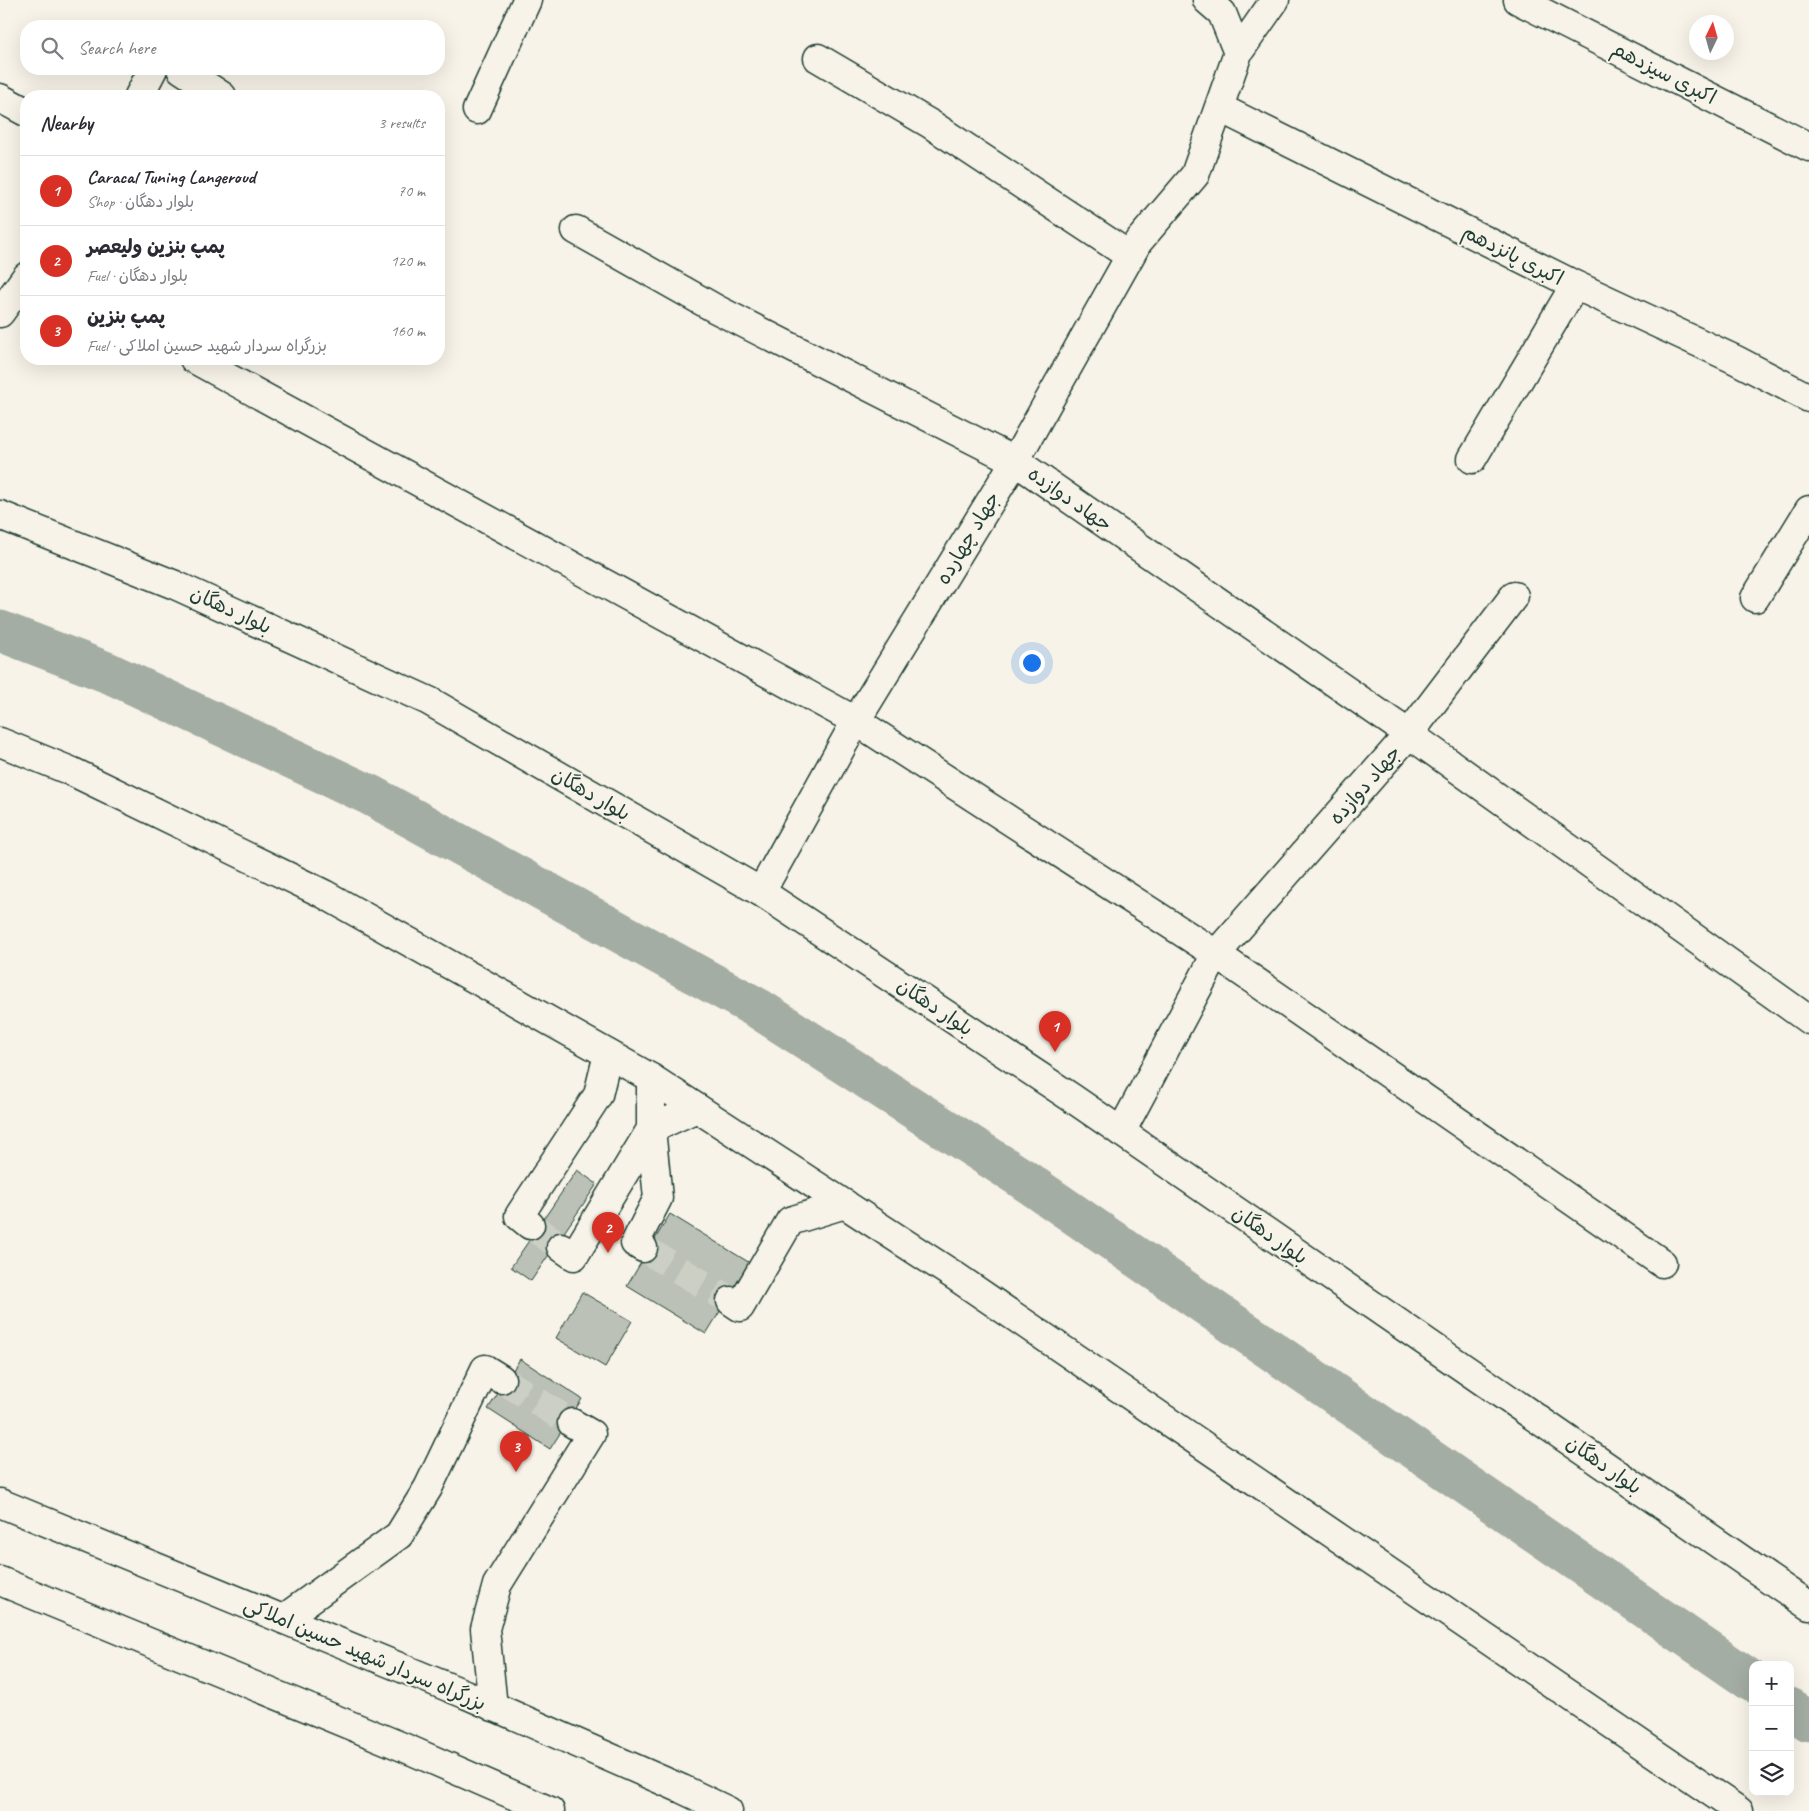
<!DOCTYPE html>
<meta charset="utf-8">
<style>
:root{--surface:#fff;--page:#f2f2f3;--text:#2b2b33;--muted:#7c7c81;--line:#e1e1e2;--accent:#d93025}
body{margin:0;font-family:Caveat,"Playpen Sans Arabic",sans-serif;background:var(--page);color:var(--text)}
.controls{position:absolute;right:15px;bottom:15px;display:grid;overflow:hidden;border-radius:10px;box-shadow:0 5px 20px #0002}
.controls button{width:45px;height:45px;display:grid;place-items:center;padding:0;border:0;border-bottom:1px solid var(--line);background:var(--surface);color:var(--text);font:25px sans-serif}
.compass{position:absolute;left:1689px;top:15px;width:45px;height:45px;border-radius:50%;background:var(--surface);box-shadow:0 5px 20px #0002;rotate:5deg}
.you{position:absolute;left:1031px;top:662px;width:18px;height:18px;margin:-12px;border:4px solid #fff;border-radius:50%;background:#1a73e8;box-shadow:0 0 0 8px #1a73e833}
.badge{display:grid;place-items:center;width:32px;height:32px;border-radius:50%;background:var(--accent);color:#fff;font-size:16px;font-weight:700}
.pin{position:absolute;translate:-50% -41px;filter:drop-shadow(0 1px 2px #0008)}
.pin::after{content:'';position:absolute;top:26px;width:18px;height:15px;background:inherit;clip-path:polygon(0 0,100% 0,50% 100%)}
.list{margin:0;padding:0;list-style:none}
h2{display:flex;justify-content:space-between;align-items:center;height:65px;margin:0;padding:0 20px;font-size:21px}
h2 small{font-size:16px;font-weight:400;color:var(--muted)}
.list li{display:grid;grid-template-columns:32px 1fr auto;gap:15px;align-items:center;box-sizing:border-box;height:70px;padding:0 20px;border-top:1px solid var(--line)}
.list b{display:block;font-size:19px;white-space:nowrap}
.list p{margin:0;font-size:16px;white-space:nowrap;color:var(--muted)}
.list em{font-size:16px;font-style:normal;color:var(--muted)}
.icon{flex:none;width:28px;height:28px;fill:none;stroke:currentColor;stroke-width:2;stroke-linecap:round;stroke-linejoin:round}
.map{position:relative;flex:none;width:1809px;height:1811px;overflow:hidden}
.search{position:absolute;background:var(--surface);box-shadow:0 5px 20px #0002;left:20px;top:20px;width:425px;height:55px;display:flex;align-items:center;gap:12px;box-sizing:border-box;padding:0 18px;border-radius:20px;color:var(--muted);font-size:19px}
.panel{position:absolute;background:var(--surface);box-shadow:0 5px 20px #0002;left:20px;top:90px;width:425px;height:275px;border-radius:20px}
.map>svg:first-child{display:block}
</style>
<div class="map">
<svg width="1809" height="1811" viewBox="0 0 1809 1811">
<rect width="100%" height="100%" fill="#f7f3e8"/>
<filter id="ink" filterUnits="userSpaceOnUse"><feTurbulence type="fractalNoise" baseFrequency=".02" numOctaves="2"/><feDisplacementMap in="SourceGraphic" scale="10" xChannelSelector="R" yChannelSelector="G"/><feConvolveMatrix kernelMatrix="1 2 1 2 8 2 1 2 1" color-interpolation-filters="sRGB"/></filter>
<g filter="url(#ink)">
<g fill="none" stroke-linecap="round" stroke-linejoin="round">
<path stroke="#a4ada3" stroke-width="41" d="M0 631 109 673 370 795 759 1009 1020 1177 1753 1682
M1790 1708 1809 1721"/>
</g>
<path fill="#bbc1b6" stroke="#1f3d34" d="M577 1170 597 1184 531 1281 511 1267Z
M670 1214 750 1263 706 1334 627 1286Z
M582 1292 632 1321 605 1367 556 1338Z
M520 1359 582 1399 550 1449 488 1409Z"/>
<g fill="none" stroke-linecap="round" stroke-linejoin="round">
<path stroke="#cccfc4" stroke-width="28" stroke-dasharray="28 14" stroke-linecap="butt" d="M530 1225 561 1247
M643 1248 731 1301
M501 1379 572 1423"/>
<defs>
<path id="minor" d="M1518 0 1809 147
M1238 53 1275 0
M818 58 932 125 1130 256
M181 69 222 96
M139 96 153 69
M0 98 26 112
M1220 108 1575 285 1736 360 1809 398
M477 110 527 0
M576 230 716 309 1015 461 1409 734 1216 954 1121 1132
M0 313 26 277
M194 359 856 721 1216 954 1662 1263
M1472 459 1575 285
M1514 596 1409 734 1809 1020
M1755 598 1809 510
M761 892 856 721 1015 461 1138 242 1195 175 1238 53 1222 13 1207 0
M530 1225 519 1216 598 1095 608 1054
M561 1247 574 1256 651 1129 697 1108
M643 1248 635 1243 658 1198 651 1129V1078
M731 1301 740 1307 790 1221 845 1204
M283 1619 399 1535 428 1488 485 1369 501 1379
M493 1707 485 1629 497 1585 591 1434 572 1423"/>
<path id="major" d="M0 515 175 585 429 701 761 892 1072 1098 1809 1606
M0 742 73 772 324 894 651 1078 955 1276 1739 1811"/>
<path id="highway" d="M0 1503 465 1694 682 1789 728 1811
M0 1581 410 1750 550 1811"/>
</defs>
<use href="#minor" stroke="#1f3d34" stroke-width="31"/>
<use href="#major" stroke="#1f3d34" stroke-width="31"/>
<use href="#highway" stroke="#1f3d34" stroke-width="31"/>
<use href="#minor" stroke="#f7f3e8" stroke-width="28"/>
<use href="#major" stroke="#f7f3e8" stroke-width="28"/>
<use href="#highway" stroke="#f7f3e8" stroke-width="28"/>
</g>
</g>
<g text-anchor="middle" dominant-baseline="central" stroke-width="4" stroke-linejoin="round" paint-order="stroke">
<g font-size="20" fill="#1f3d34" stroke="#f7f3e8">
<text transform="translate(1664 73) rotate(27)">اکبری سیزدهم</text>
<text transform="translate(1513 255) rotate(27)">اکبری پانزدهم</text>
<text transform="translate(1070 499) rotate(35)">جهاد دوازده</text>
<text transform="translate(968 538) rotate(-59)">جهاد چهارده</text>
<text transform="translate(231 610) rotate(25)">بلوار دهگان</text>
<text transform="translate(1365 785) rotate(-49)">جهاد دوازده</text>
<text transform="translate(591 794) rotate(30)">بلوار دهگان</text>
<text transform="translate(935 1007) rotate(34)">بلوار دهگان</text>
<text transform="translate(1270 1235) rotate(35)">بلوار دهگان</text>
<text transform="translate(1604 1465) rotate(35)">بلوار دهگان</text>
<text transform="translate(365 1654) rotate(23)">بزرگراه سردار شهید حسین املاکی</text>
</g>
</g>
</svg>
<div class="controls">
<button>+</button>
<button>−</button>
<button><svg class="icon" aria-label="layers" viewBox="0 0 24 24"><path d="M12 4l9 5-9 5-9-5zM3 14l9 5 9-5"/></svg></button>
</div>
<svg class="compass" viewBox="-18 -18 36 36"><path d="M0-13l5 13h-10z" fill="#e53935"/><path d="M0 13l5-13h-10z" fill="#7c7c81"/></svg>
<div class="you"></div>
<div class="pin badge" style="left:1055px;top:1052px">1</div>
<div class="pin badge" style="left:608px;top:1253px">2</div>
<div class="pin badge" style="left:516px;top:1472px">3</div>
<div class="search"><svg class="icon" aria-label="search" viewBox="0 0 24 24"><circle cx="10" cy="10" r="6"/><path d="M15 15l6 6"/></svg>Search here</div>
<section class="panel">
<h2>Nearby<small>3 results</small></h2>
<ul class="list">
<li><span class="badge">1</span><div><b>Caracal Tuning Langeroud</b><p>Shop · بلوار دهگان</p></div><em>70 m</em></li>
<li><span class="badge">2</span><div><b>پمپ بنزین ولیعصر</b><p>Fuel · بلوار دهگان</p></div><em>120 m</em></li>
<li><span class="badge">3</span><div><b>پمپ بنزین</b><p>Fuel · بزرگراه سردار شهید حسین املاکی</p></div><em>160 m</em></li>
</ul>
</section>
</div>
